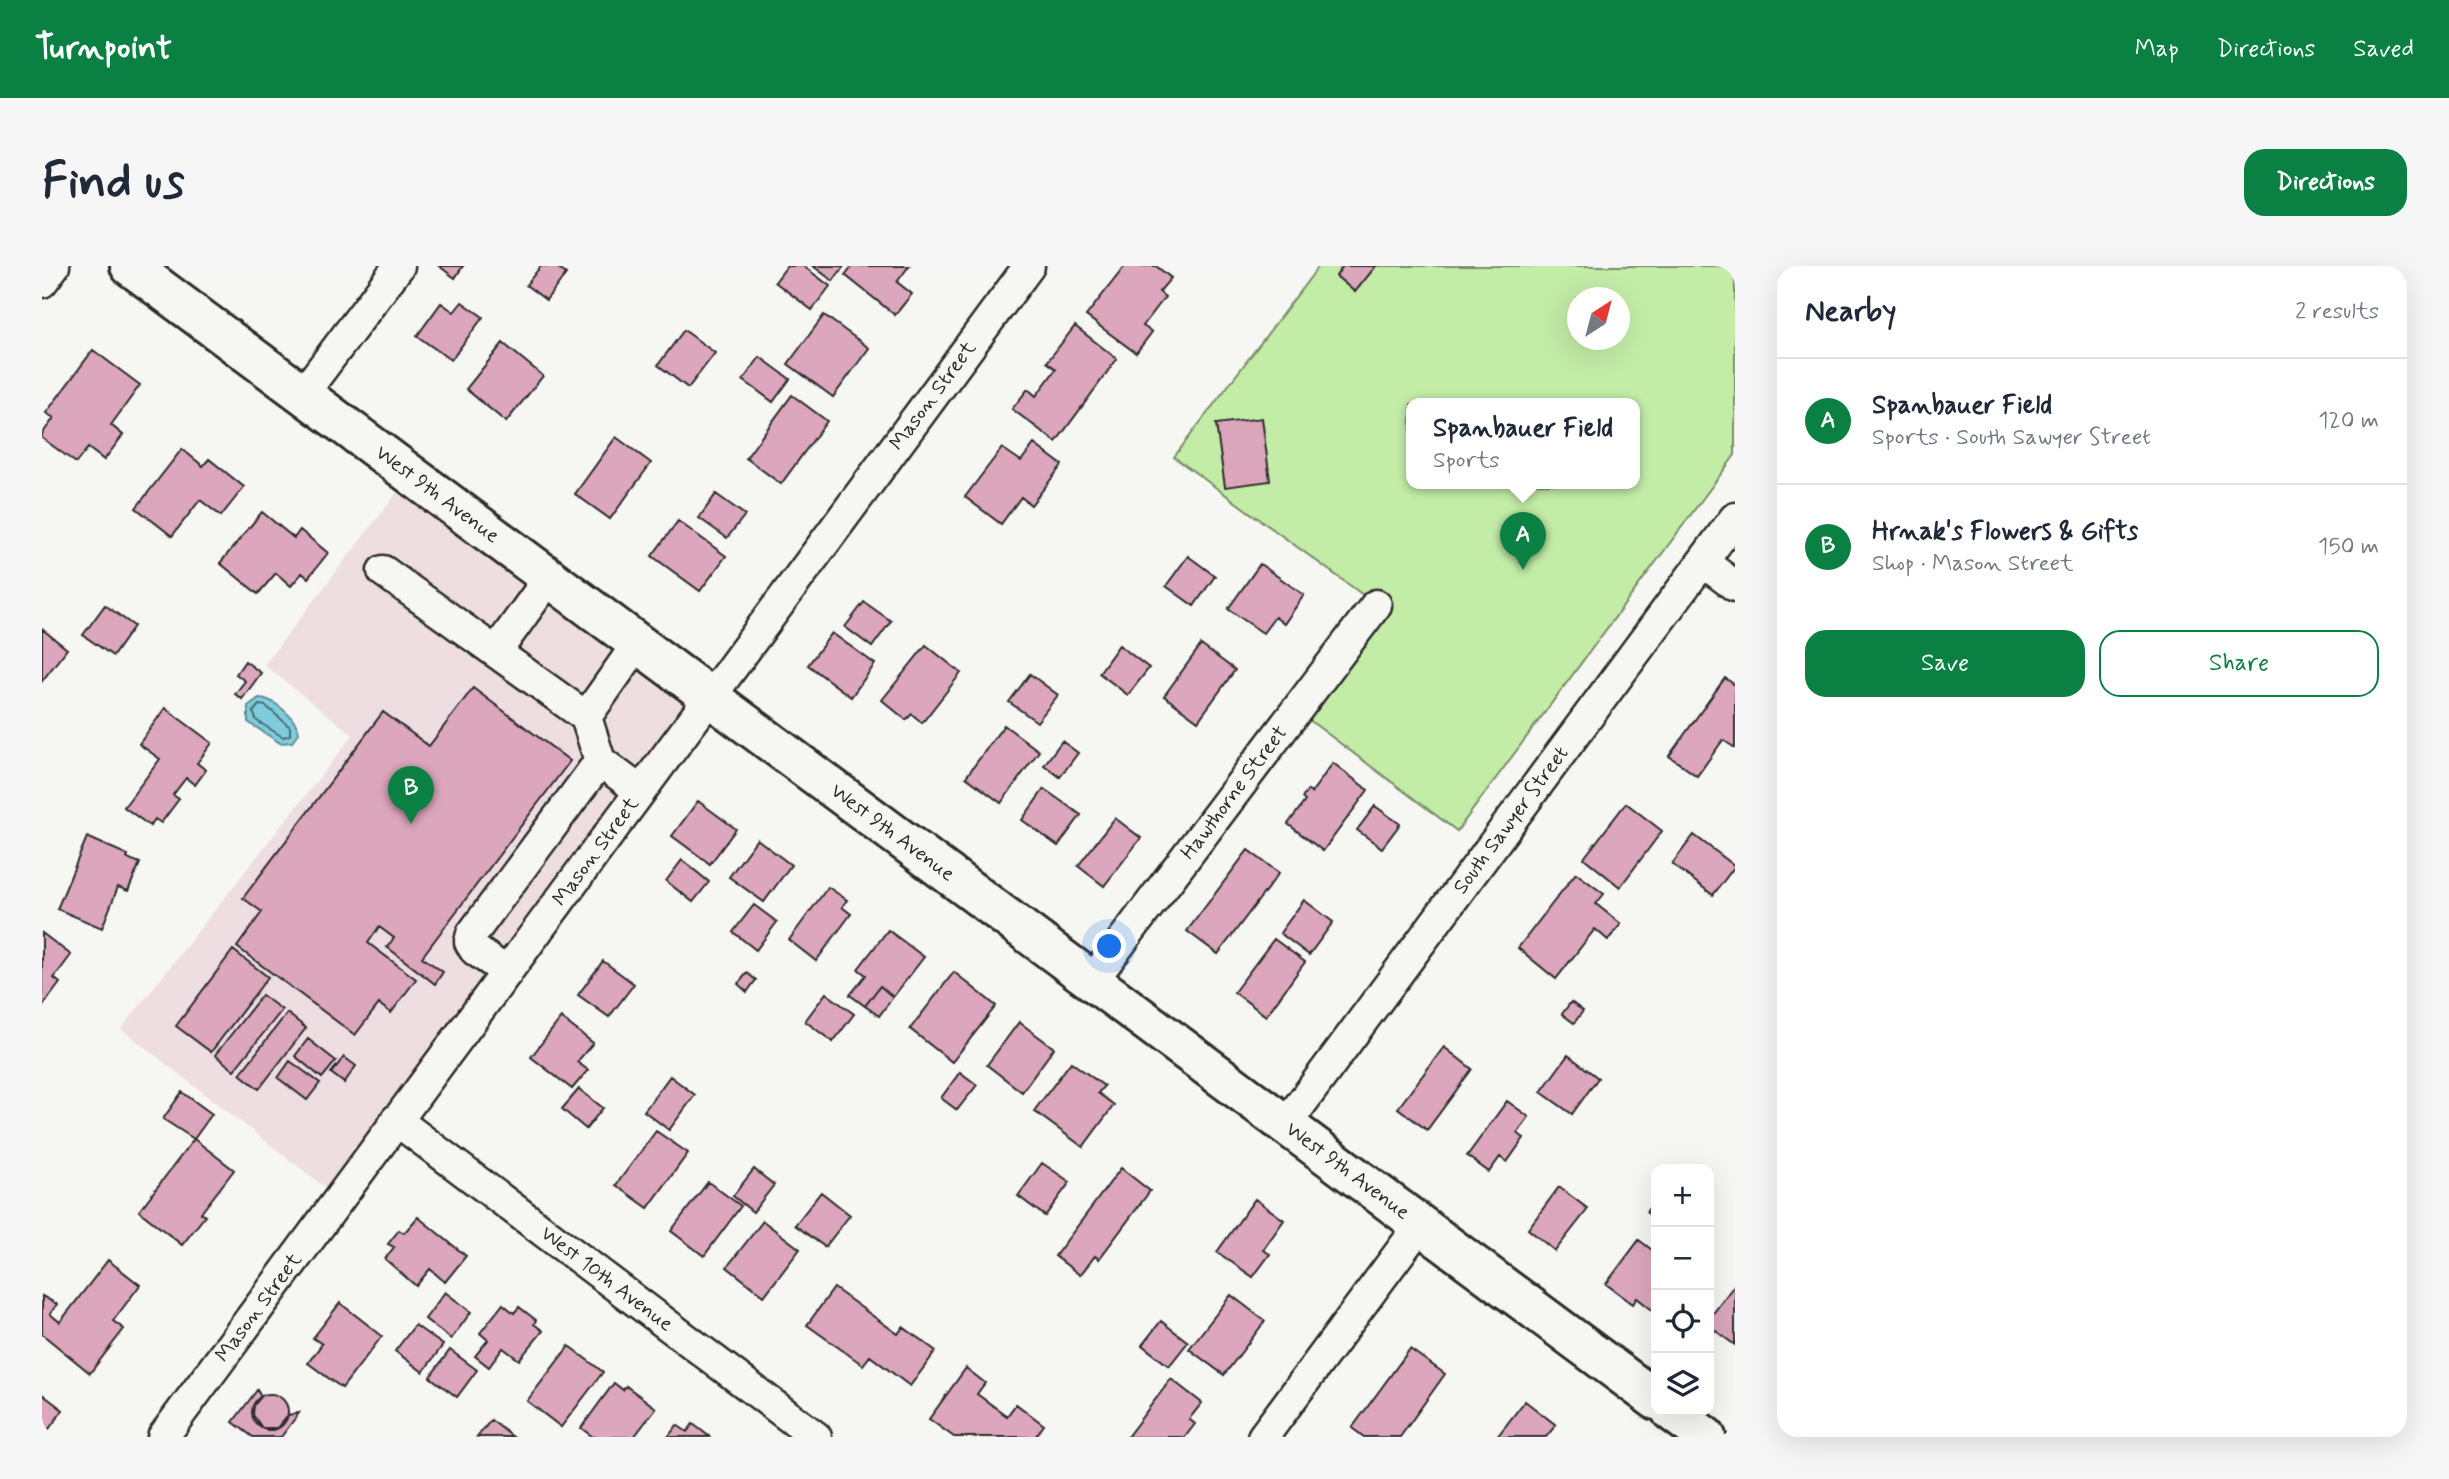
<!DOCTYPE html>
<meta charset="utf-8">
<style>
:root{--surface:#fff;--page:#f6f6f7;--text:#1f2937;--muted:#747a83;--line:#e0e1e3;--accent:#0b8043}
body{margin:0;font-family:Mynerve,sans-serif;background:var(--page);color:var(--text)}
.controls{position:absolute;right:21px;bottom:21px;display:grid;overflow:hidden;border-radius:14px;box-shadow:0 7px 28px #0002}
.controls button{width:63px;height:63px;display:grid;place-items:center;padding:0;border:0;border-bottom:2px solid var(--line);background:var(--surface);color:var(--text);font:35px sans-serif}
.compass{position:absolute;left:1525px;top:21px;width:63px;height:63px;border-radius:50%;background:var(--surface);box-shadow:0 7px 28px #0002;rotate:36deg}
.you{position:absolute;left:1068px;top:681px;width:24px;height:24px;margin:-18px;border:5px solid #fff;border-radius:50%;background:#1a73e8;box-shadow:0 0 0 10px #1a73e833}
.badge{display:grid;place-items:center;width:46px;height:46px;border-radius:50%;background:var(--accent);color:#fff;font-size:23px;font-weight:700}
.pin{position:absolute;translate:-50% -58px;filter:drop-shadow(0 2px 4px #0008)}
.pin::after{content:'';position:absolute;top:37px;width:24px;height:21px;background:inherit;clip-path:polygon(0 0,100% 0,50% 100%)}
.popup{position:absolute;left:1364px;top:132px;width:234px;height:91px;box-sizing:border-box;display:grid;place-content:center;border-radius:14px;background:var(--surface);filter:drop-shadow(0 2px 5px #0005);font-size:23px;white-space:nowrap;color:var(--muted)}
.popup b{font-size:26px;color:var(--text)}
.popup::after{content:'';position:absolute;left:50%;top:100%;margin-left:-14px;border:14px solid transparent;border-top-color:var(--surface)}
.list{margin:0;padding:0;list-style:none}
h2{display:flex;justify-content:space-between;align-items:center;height:91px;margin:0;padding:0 28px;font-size:30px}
h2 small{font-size:23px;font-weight:400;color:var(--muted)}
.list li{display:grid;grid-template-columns:46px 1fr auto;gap:21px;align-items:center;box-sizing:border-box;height:126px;padding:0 28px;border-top:2px solid var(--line)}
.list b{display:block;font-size:26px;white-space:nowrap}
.list p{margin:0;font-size:23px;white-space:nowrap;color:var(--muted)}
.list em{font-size:23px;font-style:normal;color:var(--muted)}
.actions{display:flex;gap:14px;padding:21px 28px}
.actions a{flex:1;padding:16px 0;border:2px solid var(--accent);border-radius:21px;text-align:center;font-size:24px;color:var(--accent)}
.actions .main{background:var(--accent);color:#fff}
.icon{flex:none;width:38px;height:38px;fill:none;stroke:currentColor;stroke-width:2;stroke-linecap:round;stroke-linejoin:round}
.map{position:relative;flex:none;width:1693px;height:1171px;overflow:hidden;border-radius:21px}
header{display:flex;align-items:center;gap:42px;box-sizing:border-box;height:98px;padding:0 35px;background:var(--accent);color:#fff}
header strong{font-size:33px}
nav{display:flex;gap:38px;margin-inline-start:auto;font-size:24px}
.intro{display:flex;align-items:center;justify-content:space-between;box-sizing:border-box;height:168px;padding:0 42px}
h1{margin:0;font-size:49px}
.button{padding:18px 32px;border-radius:21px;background:var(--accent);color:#fff;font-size:24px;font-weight:700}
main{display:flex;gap:42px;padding:0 42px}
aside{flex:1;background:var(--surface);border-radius:21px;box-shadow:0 7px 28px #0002}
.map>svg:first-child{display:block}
</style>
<header>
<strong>Turnpoint</strong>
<nav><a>Map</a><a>Directions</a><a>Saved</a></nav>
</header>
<div class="intro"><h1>Find us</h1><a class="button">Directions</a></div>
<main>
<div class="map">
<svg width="1693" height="1171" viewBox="0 0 1693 1171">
<rect width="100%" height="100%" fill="#f6f6f2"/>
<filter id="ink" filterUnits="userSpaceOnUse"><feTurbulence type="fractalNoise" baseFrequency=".0143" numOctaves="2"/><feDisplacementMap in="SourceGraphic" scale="14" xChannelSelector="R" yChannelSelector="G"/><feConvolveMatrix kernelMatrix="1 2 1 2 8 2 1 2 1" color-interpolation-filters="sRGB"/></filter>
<g filter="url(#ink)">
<path fill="#eedee2" d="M368 210 666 431 297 932 79 763 311 469 222 399Z"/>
<path fill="#c3eca7" stroke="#778c69" stroke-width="2" fill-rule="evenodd" d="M1277 0H1693V189L1415 565 1242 435 1321 329 1132 191ZM1535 32H1577V74H1535ZM1369 138H1593V218H1369Z"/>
<path fill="#7eccdc" stroke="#5d8c95" stroke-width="2" d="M217 432C232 432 255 453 257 467L250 476 238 477 206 456V440Z"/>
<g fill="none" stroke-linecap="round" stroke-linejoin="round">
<path stroke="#4c6b72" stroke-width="2" d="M217 439 224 440 248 461V469L241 471 215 455 211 446Z"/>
</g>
<path fill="#dca6bd" stroke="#2b2b2b" stroke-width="2" d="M397 0H421L413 12Z
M499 0H514L524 8 504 34 484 19Z
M745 0H761L788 20 770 44 733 16Z
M771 0H802L791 15Z
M810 0H867L855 16 870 28 853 49 803 9Z
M1083 0H1114L1129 12 1117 26 1123 31 1101 60 1110 66 1094 87 1044 50Z
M1301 0H1334L1313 26 1294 10Z
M420 36 441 51 409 94 375 70 399 37 412 46Z
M782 49 827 82 791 131 746 98Z
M1033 60 1075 93 1014 176 970 143 986 123 994 130 1014 103 1005 96Z
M642 64 673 87 646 122 616 99Z
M461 77 501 110 464 156 424 123Z
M51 84 98 119 69 159 81 169 62 194 46 182 34 197 0 172V168L12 152 4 147Z
M718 91 748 113 731 136 701 114Z
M750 129 785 155 739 218 704 192Z
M1220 152 1228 215 1183 221 1174 158Z
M574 171 609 197 568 253 533 228Z
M992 178 1020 199 989 239 979 231 959 258 923 231 960 182 979 195Z
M140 183 161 200 167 193 202 221 179 250 158 234 130 270 94 242Z
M674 228 703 249 685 272 657 252Z
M220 246 252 272 258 264 286 287 266 312 260 307 249 320 234 307 216 328 178 297Z
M636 255 684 290 658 325 610 290Z
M1146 290 1173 310 1152 340 1124 320Z
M1218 298 1262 329 1242 358 1233 351 1221 367 1186 343Z
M822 336 849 355 830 381 803 361Z
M63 339 92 360 71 390 41 369Z
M0 363 25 383 0 415Z
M790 367 833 398 809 431 766 399Z
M884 379 919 407 880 457 870 448 864 454 840 434Z
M1077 379 1107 402 1086 429 1057 407Z
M1159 379 1193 404 1156 455 1122 430Z
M203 395 219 407 200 433 193 428 203 415 194 408Z
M988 408 1016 429 995 456 967 436Z
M1683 412 1693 419V482L1681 474 1655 510 1627 490Z
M431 422 528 495 380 691 401 706 393 718 345 681 352 672 337 661 326 677 374 713 349 747 337 738 313 769 195 681 220 646 201 632 341 446 387 480Z
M123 442 170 477 155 497 164 504 153 519 144 512 131 529 137 533 119 557 113 553 108 560 82 541 118 493 97 478Z
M962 459 997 485 959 537 924 511Z
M1020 475 1036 487 1018 511 1002 499Z
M1291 497 1326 524 1281 585 1246 558 1263 535 1260 532 1266 524 1269 527Z
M1002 523 1039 549 1016 580 980 554Z
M656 535 694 563 668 598 630 570Z
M1584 537 1620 565 1578 621 1542 592Z
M1333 540 1358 558 1340 582 1315 564Z
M1073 552 1099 572 1062 620 1036 600Z
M1652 569 1693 600 1671 629 1630 598Z
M45 571 86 589 85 592 98 597 86 625 76 621 60 662 15 643Z
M715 573 749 599 722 636 687 611Z
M1206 584 1237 607 1176 688 1145 665Z
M640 594 667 616 651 636 624 615Z
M1534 607 1562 628 1554 638 1579 658 1566 674 1553 663 1514 713 1476 682Z
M786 621 805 634 800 641 809 648 774 695 747 674Z
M1262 634 1291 656 1267 689 1238 667Z
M712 639 735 656 714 684 691 666Z
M846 664 882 691 851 731 838 720 823 740 808 729 824 709 816 703Z
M0 667 29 689 12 712 18 717 0 741Z
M1232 673 1263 696 1224 750 1192 726Z
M191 684 226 711 169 786 134 760Z
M561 695 592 718 567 751 536 729Z
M912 706 954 740 910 796 868 763Z
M705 707 714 714 705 726 696 718Z
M838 720 851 731 837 750 823 740Z
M784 727 812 748 791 776 763 755Z
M220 729 240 744 192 804 173 789Z
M1529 736 1541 745 1532 757 1520 748Z
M245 747 264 762 217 823 198 808Z
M519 752 551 777 535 796 546 804 530 823 489 791Z
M977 756 1012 782 980 826 945 799Z
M266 773 294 795 280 812 253 790Z
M1402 781 1430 803 1385 864 1356 842Z
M1526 789 1556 812 1530 848 1499 826Z
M302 791 314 800 302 817 289 807Z
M248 795 278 817 265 834 236 812Z
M1029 796 1062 820 1056 827 1072 839 1041 881 992 845Z
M918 806 935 819 915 844 899 832Z
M628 810 653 829 627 864 602 845Z
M537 823 561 842 544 863 520 843Z
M140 826 170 848 152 873 121 853Z
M1465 835 1487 851 1475 867 1482 872 1465 896 1458 891 1447 906 1425 890Z
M614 865 646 887 606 942 574 919Z
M152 873 192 904 159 947 163 950 140 979 97 945Z
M1000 897 1028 916 1003 950 976 930Z
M1079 902 1108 925 1057 993 1053 990 1038 1009 1013 990Z
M712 903 732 919 711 946 691 930Z
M666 916 699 940 662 990 629 965Z
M1517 921 1546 943 1513 985 1486 963Z
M779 926 808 949 783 981 753 959Z
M1213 933 1242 954 1221 984 1228 988 1211 1011 1175 986Z
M1614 933V953L1604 946Z
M376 951 424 990 403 1016 388 1003 374 1020 343 993 352 981 346 978 357 964 362 967Z
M721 955 758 983 722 1030 685 1001Z
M1597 974 1614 987V1047L1595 1032 1591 1038 1564 1018Z
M66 994 98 1019 71 1055 82 1063 48 1107 0 1068V1030L15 1038 8 1048 18 1056Z
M1693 1018V1079L1667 1060V1053Z
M792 1022 856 1068 861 1061 894 1085 868 1120 828 1090 821 1099 765 1059Z
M403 1026 429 1046 409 1073 383 1053Z
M1189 1029 1223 1055 1182 1109 1147 1083Z
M298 1037 340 1070 300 1122 266 1097 280 1078 271 1072Z
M461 1038 472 1047 477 1041 494 1054 492 1058 501 1065 477 1094 461 1082 447 1101 433 1090 446 1074 438 1067Z
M1119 1055 1146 1076 1127 1100 1100 1079Z
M373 1059 401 1079 381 1106 353 1085Z
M527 1080 561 1106 519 1161 485 1135Z
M1368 1083 1403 1108 1358 1171H1322L1310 1162Z
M408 1084 435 1104 415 1131 388 1111Z
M924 1102 943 1117 935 1128 965 1150 974 1138 1002 1159 993 1171H912L887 1153Z
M1129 1113 1160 1137 1147 1153 1153 1158 1143 1171H1085Z
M572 1117 581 1124 584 1120 614 1142 592 1171H551L539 1162Z
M215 1124 219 1131 212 1139 211 1149 220 1162H235L246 1149 257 1147 239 1171H211L191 1156Z
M0 1128 21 1144 1 1171H0Z
M210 1146a18 18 0 1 1 36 0a18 18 0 1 1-36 0Z
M1483 1135 1514 1159 1504 1171H1455Z
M449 1154 471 1171H435Z
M651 1158 668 1171H626L635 1159 645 1166Z"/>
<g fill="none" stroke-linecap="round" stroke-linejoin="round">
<defs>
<g id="minor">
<path d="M0 16 12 0"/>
<path d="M260 129 357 0"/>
<path d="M1661 296 1693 320"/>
<path d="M341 305 544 451"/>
<path d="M596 377 544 451 558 495 598 525"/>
<path d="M454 386 507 312"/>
<path d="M465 706 433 684 428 676 430 668 558 495"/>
<path id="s1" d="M1050 715 1334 339"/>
<path id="s2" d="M354 854 774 1171"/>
<path id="s3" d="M1244 858 1693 252"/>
<path id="s4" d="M121 1171 987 0"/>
<path d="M1221 1171 1379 958"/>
</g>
<g id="major">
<path id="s5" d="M88 0 1614 1134"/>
<path d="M1629 1145 1664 1171"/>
</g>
</defs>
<use href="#minor" stroke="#2b2b2b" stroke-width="35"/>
<use href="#major" stroke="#2b2b2b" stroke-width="44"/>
<use href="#minor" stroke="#f6f6f2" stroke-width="30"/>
<use href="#major" stroke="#f6f6f2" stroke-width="38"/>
</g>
</g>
<g text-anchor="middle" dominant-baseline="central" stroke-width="5" stroke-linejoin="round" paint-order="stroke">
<g font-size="21" fill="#2b2b2b" stroke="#f6f6f2">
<text stroke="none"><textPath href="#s4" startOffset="1295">Mason Street</textPath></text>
<text stroke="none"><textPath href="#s5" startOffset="383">West 9th Avenue</textPath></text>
<text stroke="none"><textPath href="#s1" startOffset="236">Hawthorne Street</textPath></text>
<text stroke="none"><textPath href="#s3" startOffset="378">South Sawyer Street</textPath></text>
<text stroke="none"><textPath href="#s5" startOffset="950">West 9th Avenue</textPath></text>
<text stroke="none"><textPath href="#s4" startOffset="728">Mason Street</textPath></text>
<text stroke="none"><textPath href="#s5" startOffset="1517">West 9th Avenue</textPath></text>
<text stroke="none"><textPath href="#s2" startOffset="264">West 10th Avenue</textPath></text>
<text stroke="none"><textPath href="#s4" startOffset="161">Mason Street</textPath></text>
</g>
</g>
</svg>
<div class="controls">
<button>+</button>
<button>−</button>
<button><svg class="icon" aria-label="locate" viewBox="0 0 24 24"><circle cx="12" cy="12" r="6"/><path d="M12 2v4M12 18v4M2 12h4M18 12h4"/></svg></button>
<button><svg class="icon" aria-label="layers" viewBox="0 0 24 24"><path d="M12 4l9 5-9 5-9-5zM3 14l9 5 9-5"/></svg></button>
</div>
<svg class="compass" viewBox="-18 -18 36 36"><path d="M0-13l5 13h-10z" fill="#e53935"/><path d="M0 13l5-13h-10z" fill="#747a83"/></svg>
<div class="you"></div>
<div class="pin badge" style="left:1481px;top:304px">A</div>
<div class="popup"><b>Spanbauer Field</b>Sports</div>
<div class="pin badge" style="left:369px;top:558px">B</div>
</div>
<aside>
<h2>Nearby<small>2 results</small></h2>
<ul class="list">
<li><span class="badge">A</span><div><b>Spanbauer Field</b><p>Sports · South Sawyer Street</p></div><em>120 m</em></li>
<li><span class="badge">B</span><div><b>Hrnak's Flowers &amp; Gifts</b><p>Shop · Mason Street</p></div><em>150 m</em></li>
</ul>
<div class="actions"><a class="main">Save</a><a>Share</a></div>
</aside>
</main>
